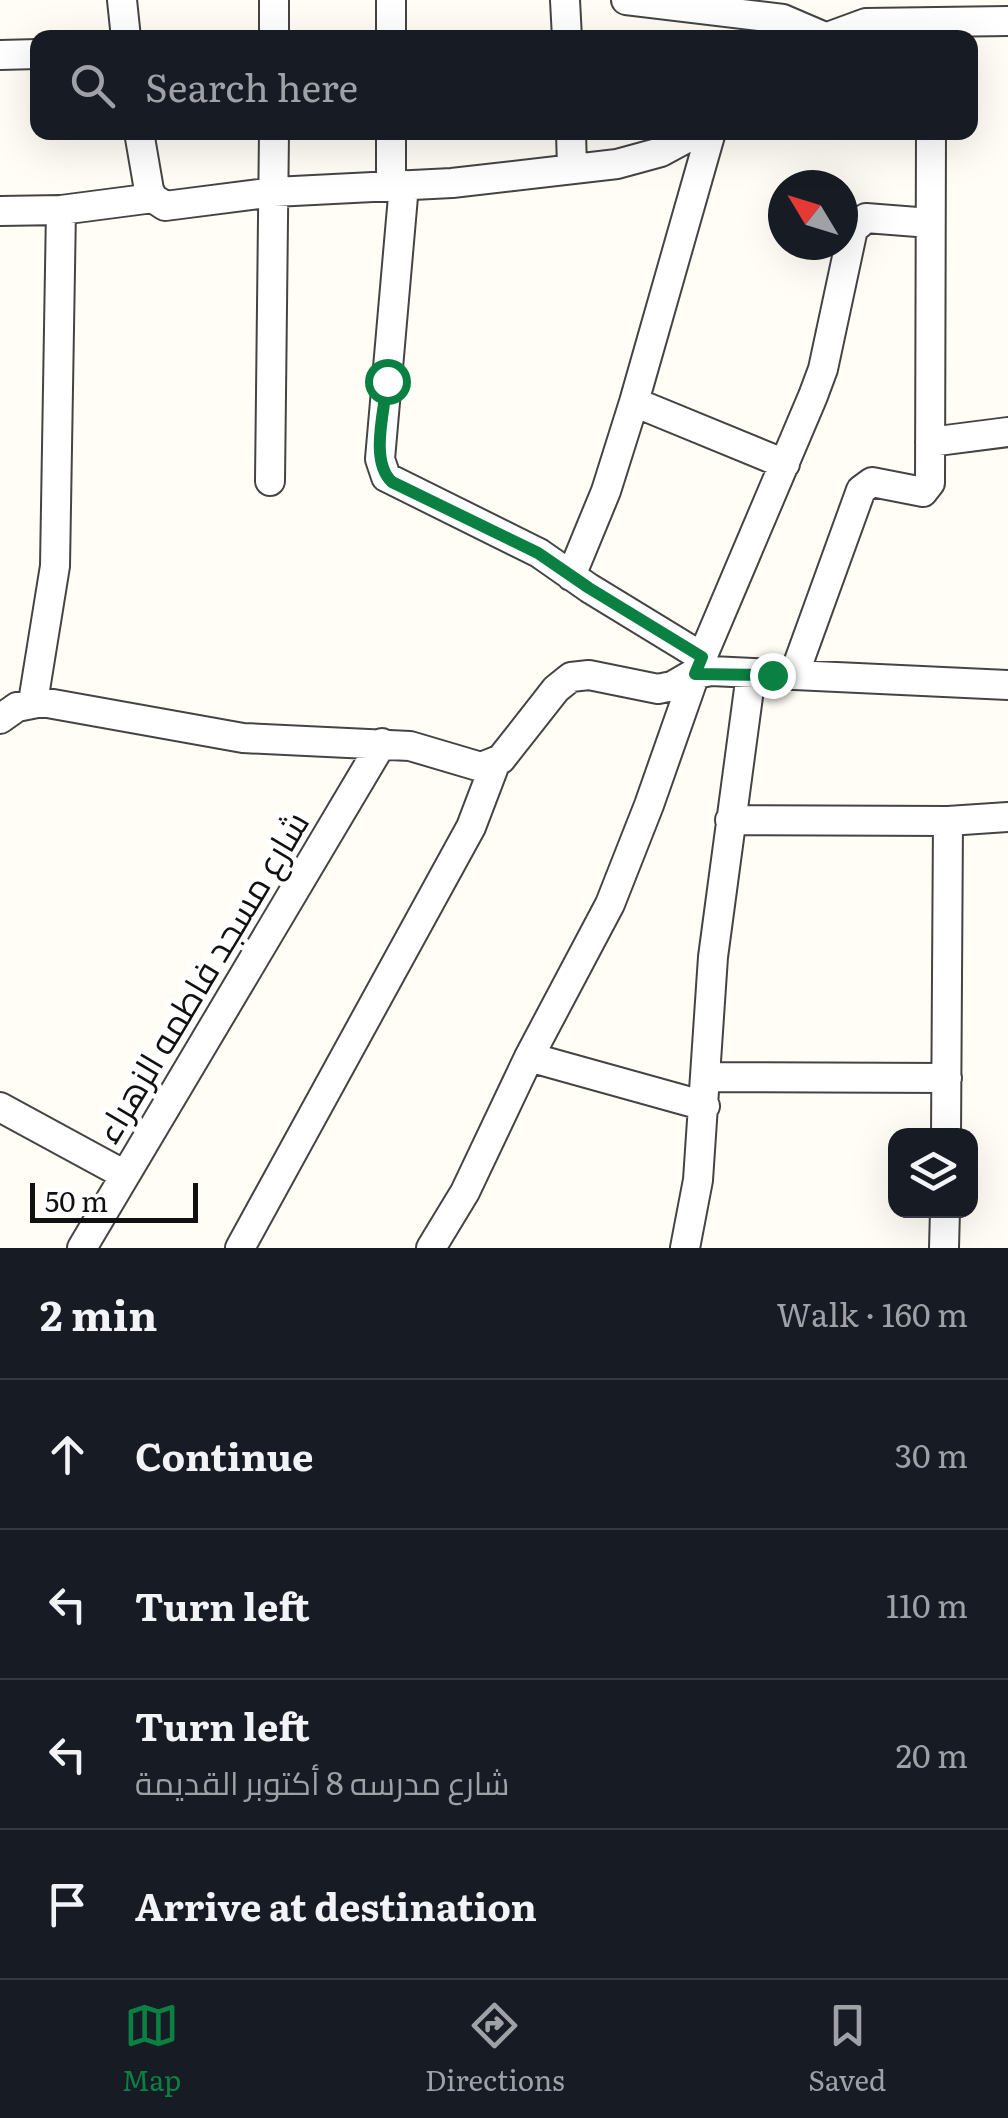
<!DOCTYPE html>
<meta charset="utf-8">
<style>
:root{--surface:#171b24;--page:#242831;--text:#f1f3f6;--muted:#9ea1a6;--line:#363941;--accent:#0b8043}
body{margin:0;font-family:Literata,Cairo,serif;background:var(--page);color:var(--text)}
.controls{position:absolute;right:30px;bottom:30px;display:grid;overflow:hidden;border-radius:20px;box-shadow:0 10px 40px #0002}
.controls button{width:90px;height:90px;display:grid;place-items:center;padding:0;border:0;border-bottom:2px solid var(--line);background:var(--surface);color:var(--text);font:50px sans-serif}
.compass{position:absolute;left:768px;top:170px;width:90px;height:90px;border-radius:50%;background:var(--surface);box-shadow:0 10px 40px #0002;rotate:308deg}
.scale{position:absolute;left:30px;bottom:25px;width:168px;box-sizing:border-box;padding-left:10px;border:5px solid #111;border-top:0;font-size:28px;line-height:35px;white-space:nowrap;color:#111;-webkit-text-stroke:8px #fff;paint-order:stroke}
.stop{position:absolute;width:30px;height:30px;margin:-22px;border:8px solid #0b8043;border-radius:50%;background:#fff}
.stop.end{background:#0b8043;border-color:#fff;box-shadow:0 2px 10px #0008}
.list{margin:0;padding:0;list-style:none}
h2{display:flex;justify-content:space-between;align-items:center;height:130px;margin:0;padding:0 40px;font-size:42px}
h2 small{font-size:32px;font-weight:400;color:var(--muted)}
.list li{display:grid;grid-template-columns:65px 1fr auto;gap:30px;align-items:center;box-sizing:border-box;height:150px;padding:0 40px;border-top:2px solid var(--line)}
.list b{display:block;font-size:38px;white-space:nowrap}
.list p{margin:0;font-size:32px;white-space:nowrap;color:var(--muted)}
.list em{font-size:32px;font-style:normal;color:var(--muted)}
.icon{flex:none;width:55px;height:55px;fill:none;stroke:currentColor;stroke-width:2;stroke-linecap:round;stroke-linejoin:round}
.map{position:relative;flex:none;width:1008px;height:1248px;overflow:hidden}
.search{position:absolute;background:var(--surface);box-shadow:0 10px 40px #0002;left:30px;right:30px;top:30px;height:110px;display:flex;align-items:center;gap:25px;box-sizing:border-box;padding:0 35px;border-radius:20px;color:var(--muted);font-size:38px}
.sheet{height:730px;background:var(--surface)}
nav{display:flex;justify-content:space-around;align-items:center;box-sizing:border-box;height:140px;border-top:2px solid var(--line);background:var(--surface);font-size:28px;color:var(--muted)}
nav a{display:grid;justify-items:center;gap:5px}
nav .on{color:var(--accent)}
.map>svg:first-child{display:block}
</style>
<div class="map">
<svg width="1008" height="1248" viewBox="0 0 1008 1248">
<rect width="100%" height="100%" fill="#fffdf5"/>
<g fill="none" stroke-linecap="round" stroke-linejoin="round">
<defs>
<path id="minor" d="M122 0 126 38
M274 0V38
M391 0V38
M565 0 567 38
M626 0 783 19 825 37
M825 38 866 23 1008 21
M0 55 38 54
M139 132 149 190 153 198 165 206 274 192 452 183 617 164 661 152 698 132
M391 132V185
M571 132 572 169
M404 185 380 459 386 477 539 553 589 588 702 657
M0 211 61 210 153 198
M634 402 785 464
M930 442 1008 432
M270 481 274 132
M571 576 606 491 634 402 711 132
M794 675 861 490 872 482 923 492 930 483 931 132
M33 702 55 566 61 210
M0 719 17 707 42 702 243 738 410 746 481 767 501 759 556 689 571 677 589 675 658 689 672 686 691 675 711 671 1008 685
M730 820 948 821 1008 817
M529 1057 705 1106
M705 1077 947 1078
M0 1107 125 1175
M946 1136 948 821
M82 1248 382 743
M240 1248 471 827 495 764
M431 1248 465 1192 529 1057 610 904 649 805 695 674 813 396 823 369 853 229 866 218 930 223
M685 1248 698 1180 713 957 751 674
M944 1248 945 1210"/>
</defs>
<use href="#minor" stroke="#444" stroke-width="32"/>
<use href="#minor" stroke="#fff" stroke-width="28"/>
</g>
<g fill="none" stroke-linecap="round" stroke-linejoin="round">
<path stroke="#0b8043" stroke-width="12" d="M387 381C385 409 369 461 392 482L538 553 589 588 702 657 695 674 772 675"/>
</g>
<g text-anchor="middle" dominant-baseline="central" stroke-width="10" stroke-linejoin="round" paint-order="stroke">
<g font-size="35" fill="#111" stroke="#fff">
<text transform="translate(200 976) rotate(-59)">شارع مسجد فاطمه الزهراء</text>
</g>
</g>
</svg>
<div class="controls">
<button><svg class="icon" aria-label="layers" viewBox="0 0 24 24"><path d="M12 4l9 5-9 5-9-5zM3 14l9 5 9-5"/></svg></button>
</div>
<svg class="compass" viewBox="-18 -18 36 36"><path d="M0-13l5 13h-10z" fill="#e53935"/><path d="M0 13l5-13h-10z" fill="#9ea1a6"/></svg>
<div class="scale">50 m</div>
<div class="stop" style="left:387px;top:381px"></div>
<div class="stop end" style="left:772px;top:675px"></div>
<div class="search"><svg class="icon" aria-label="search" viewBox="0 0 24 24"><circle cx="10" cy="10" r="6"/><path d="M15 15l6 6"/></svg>Search here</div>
</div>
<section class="sheet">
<h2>2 min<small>Walk · 160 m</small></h2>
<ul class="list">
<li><svg class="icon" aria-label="ahead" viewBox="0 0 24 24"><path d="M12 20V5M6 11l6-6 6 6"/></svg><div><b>Continue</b></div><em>30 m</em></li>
<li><svg class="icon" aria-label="left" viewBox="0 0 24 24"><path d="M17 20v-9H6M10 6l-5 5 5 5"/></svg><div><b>Turn left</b></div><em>110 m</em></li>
<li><svg class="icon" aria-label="left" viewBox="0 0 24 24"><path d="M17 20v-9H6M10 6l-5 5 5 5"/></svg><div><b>Turn left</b><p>شارع مدرسه 8 أكتوبر القديمة</p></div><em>20 m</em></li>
<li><svg class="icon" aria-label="arrive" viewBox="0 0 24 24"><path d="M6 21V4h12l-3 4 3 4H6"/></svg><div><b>Arrive at destination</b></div></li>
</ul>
</section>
<nav>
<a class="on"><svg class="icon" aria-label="map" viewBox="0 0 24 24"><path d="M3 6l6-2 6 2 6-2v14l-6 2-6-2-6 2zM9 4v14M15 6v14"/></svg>Map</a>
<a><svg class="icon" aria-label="directions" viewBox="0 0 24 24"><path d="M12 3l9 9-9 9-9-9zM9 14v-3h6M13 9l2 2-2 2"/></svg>Directions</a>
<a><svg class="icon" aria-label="saved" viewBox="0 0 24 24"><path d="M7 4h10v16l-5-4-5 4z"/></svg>Saved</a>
</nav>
